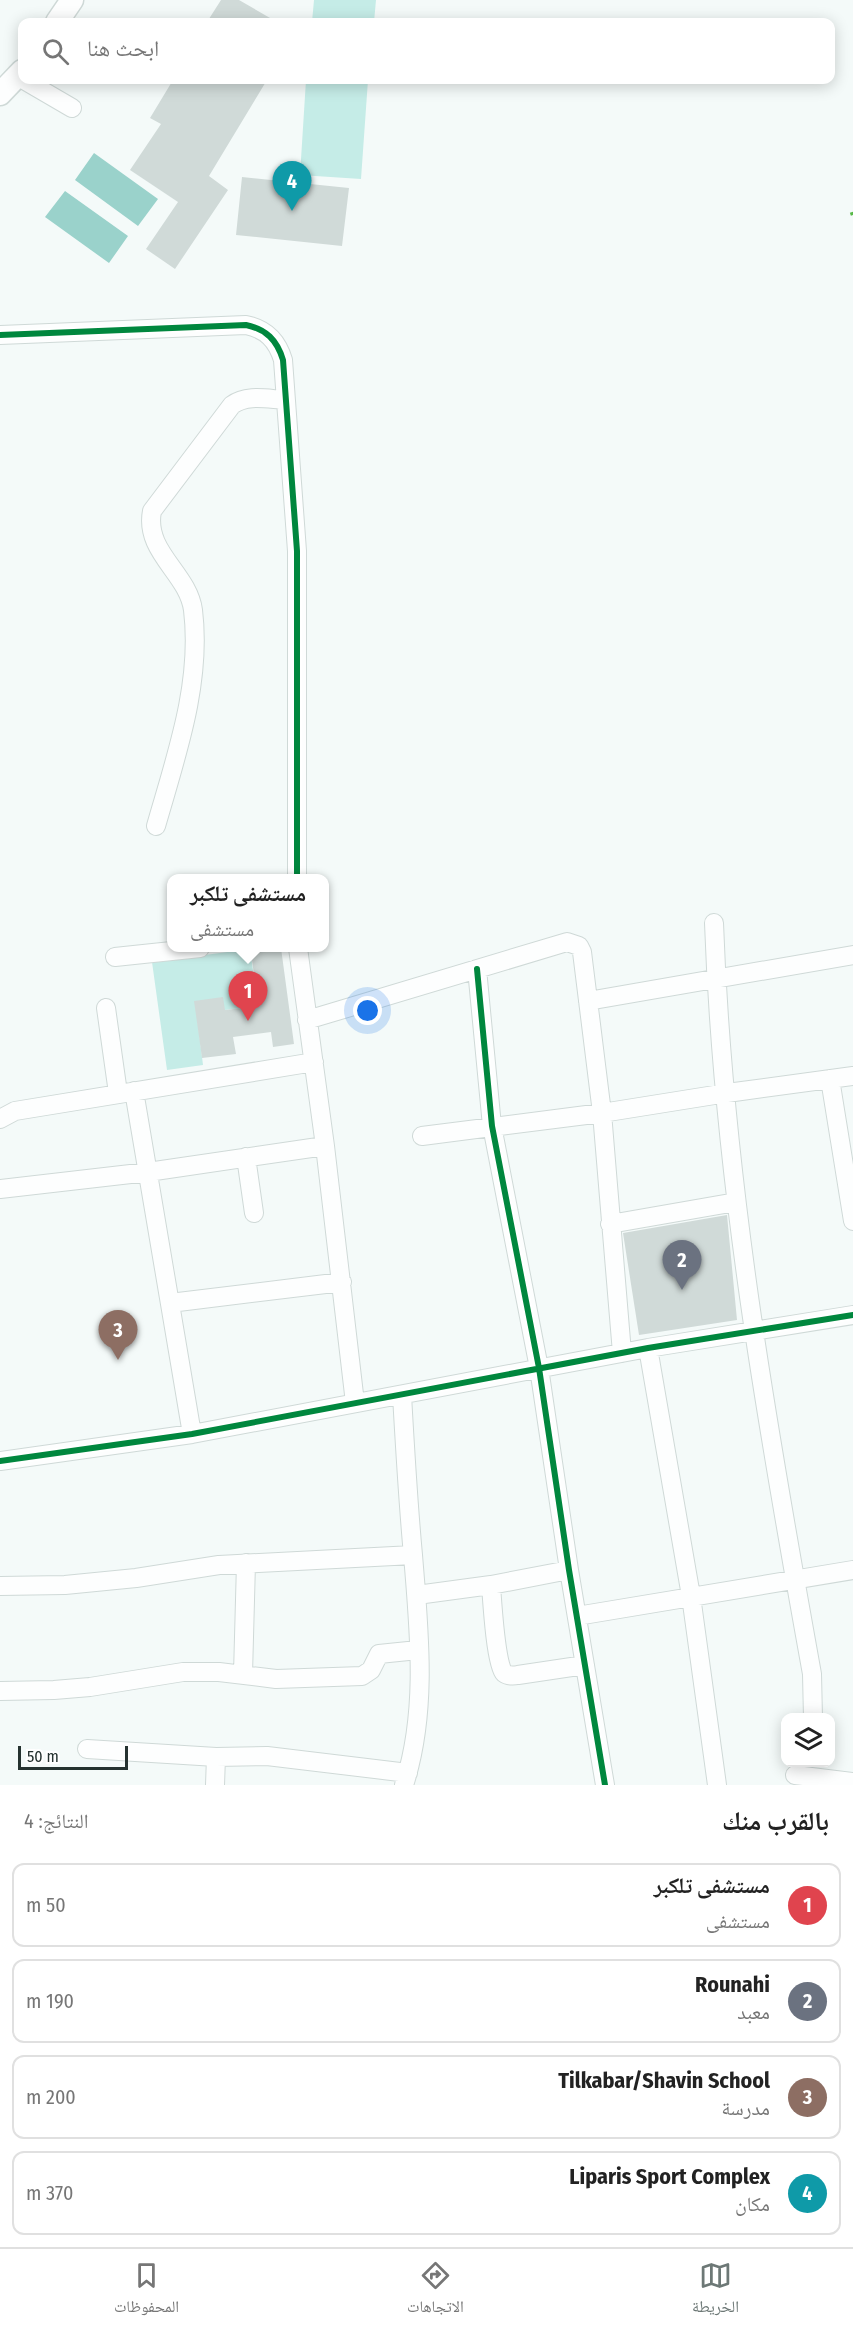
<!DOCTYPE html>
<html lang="ar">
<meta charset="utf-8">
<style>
:root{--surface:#fff;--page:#f6f6f6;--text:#222;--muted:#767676;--line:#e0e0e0;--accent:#6d7876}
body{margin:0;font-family:"Fira Sans Condensed","Noto Naskh Arabic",sans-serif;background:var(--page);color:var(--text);direction:rtl}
.controls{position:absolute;right:18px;bottom:18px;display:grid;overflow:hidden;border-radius:12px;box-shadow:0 3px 15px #0003}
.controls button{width:54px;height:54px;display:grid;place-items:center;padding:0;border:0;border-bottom:2px solid var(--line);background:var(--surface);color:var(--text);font:30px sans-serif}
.scale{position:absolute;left:18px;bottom:15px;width:110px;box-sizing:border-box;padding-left:6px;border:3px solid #253230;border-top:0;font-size:16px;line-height:21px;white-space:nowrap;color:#253230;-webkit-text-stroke:4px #fff;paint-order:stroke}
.you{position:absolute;left:368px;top:1011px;width:21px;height:21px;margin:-15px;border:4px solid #fff;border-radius:50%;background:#1a73e8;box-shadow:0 0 0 9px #1a73e833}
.badge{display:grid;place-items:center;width:39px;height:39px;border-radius:50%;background:var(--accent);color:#fff;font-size:20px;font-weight:700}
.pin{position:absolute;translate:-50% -50px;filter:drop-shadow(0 2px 3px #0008)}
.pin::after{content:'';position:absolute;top:32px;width:21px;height:18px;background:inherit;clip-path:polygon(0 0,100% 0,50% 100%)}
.popup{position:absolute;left:167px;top:874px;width:162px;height:78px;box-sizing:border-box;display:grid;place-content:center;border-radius:12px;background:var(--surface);filter:drop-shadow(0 2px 4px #0005);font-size:20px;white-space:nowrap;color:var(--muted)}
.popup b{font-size:22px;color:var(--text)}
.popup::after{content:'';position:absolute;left:50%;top:100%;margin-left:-12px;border:12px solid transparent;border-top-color:var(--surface)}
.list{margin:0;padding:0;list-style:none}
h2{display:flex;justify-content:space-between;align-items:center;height:78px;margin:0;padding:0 24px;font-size:26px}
h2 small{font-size:20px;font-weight:400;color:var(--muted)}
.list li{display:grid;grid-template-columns:39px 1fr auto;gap:18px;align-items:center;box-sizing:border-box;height:84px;margin:0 12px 12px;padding:0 12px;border:2px solid var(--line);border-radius:12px}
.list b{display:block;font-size:22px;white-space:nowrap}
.list p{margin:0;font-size:20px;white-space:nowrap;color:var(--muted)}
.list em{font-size:20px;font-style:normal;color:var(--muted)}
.icon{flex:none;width:33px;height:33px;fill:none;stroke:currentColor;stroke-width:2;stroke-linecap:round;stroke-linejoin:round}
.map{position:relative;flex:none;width:853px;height:1785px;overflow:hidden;direction:ltr}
.search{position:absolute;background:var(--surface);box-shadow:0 3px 15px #0003;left:18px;right:18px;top:18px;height:66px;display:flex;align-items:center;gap:15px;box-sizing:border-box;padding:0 21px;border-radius:12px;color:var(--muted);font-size:22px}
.sheet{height:462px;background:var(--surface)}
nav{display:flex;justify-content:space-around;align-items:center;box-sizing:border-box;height:84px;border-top:2px solid var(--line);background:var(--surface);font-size:16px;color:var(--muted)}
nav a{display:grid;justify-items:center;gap:3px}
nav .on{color:var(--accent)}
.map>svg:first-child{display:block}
</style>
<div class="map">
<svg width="853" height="1785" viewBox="0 0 853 1785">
<rect width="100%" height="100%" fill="#f4faf9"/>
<path fill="#c5ece7" d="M314 0H376L374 22H312Z
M306 80H368L361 179 300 175Z
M250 949 258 1006 225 1010 195 1001 203 1065 167 1070 152 962Z"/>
<path fill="#9ad2cb" d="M94 153 158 199 138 226 75 180Z
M65 191 128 236 109 263 45 217Z"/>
<path fill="#d0dad8" d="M221 0H239L277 22H207Z
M173 80H267L209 176 228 190 175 269 146 249 178 202 130 170 161 124 150 118Z
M242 177 349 188 342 246 236 235Z
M281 948 294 1044 273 1047 271 1032 233 1037 236 1054 202 1058 194 1001 223 997 225 1010 258 1006 251 952Z
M727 1215 737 1320 639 1335 623 1233Z"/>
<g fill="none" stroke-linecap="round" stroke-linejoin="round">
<defs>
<path id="minor" d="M24 80 72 108
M0 335 246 325C266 329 277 340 283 360L297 551V878
M156 826C176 756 202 683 193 610 188 573 144 552 152 511L232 405C247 394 267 399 285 400
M714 923C723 1176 767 1425 812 1674L813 1718
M298 948 325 1146 355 1403
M115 957 200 948
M477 969 492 1126 539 1368 569 1570 605 1785
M588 1001 853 955
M106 1008 118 1093
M307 1020 567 942 579 946 582 952 602 1113 622 1353
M830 1079 853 1221
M134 1091 192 1434
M0 1119 15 1111 314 1062
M422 1136 602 1113 727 1093 853 1076
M246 1157 254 1213
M0 1189 148 1172 325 1146
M610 1224 736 1202
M170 1303 342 1282
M648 1348 691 1596 717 1785
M402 1395C405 1448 408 1502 413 1555 419 1630 428 1711 404 1785
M0 1461 192 1434 648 1348 853 1315
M491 1585C492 1599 496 1666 504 1673 508 1676 513 1676 518 1675L585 1665
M0 1586 65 1585 136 1578 219 1565 413 1555
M417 1595 491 1585 569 1570
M577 1616 853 1570
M243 1674 246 1563
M0 1691 54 1690 90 1687 183 1672H219L276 1679 362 1676 371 1670 379 1654 418 1650
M87 1749 216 1757 267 1756 408 1773
M795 1775 853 1782
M215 1785 216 1757"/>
<path id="major" d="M57 22 72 0
M0 94 22 71"/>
</defs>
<use href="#minor" stroke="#cfd9d7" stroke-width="20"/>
<use href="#major" stroke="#cfd9d7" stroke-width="25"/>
<use href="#minor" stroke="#fdfefe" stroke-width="18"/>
<use href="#major" stroke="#fdfefe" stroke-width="22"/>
<path stroke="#58b947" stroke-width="4.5" stroke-dasharray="9 4.5" stroke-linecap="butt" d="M852 212 853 215"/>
<defs>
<path id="cycleway" d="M0 335 246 325C266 329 277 340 283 360L297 551V878
M477 969 492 1126 539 1368 569 1570 605 1785
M0 1461 192 1434 648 1348 853 1315"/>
</defs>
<use href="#cycleway" stroke="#fff" stroke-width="10"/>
<use href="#cycleway" stroke="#00873e" stroke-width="6"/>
</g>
</svg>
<div class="controls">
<button><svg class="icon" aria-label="layers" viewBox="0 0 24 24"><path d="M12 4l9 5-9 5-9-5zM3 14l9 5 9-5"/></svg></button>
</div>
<div class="scale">50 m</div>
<div class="you"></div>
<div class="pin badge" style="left:248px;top:1021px;background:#e0444e">1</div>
<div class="popup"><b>مستشفى تلكبر</b>مستشفى</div>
<div class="pin badge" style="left:682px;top:1290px;background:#6b7280">2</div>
<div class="pin badge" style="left:118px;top:1360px;background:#8d6e63">3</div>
<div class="pin badge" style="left:292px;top:211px;background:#0f9aa8">4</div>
<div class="search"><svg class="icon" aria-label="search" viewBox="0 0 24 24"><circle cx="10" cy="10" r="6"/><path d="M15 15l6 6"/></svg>ابحث هنا</div>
</div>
<section class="sheet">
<h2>بالقرب منك<small>النتائج: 4</small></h2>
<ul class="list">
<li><span class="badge" style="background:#e0444e">1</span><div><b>مستشفى تلكبر</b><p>مستشفى</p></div><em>50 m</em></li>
<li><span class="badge" style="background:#6b7280">2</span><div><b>Rounahi</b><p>معبد</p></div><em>190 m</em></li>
<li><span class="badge" style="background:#8d6e63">3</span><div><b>Tilkabar/Shavin School</b><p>مدرسة</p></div><em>200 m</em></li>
<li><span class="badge" style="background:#0f9aa8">4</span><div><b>Liparis Sport Complex</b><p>مكان</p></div><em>370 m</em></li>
</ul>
</section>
<nav>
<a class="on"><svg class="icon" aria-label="map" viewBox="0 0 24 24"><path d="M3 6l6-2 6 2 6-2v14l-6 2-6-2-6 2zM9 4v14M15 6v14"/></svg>الخريطة</a>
<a><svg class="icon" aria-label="directions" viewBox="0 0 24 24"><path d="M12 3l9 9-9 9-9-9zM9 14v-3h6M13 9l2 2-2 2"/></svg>الاتجاهات</a>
<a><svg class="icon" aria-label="saved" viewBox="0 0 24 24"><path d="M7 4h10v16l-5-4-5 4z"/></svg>المحفوظات</a>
</nav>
